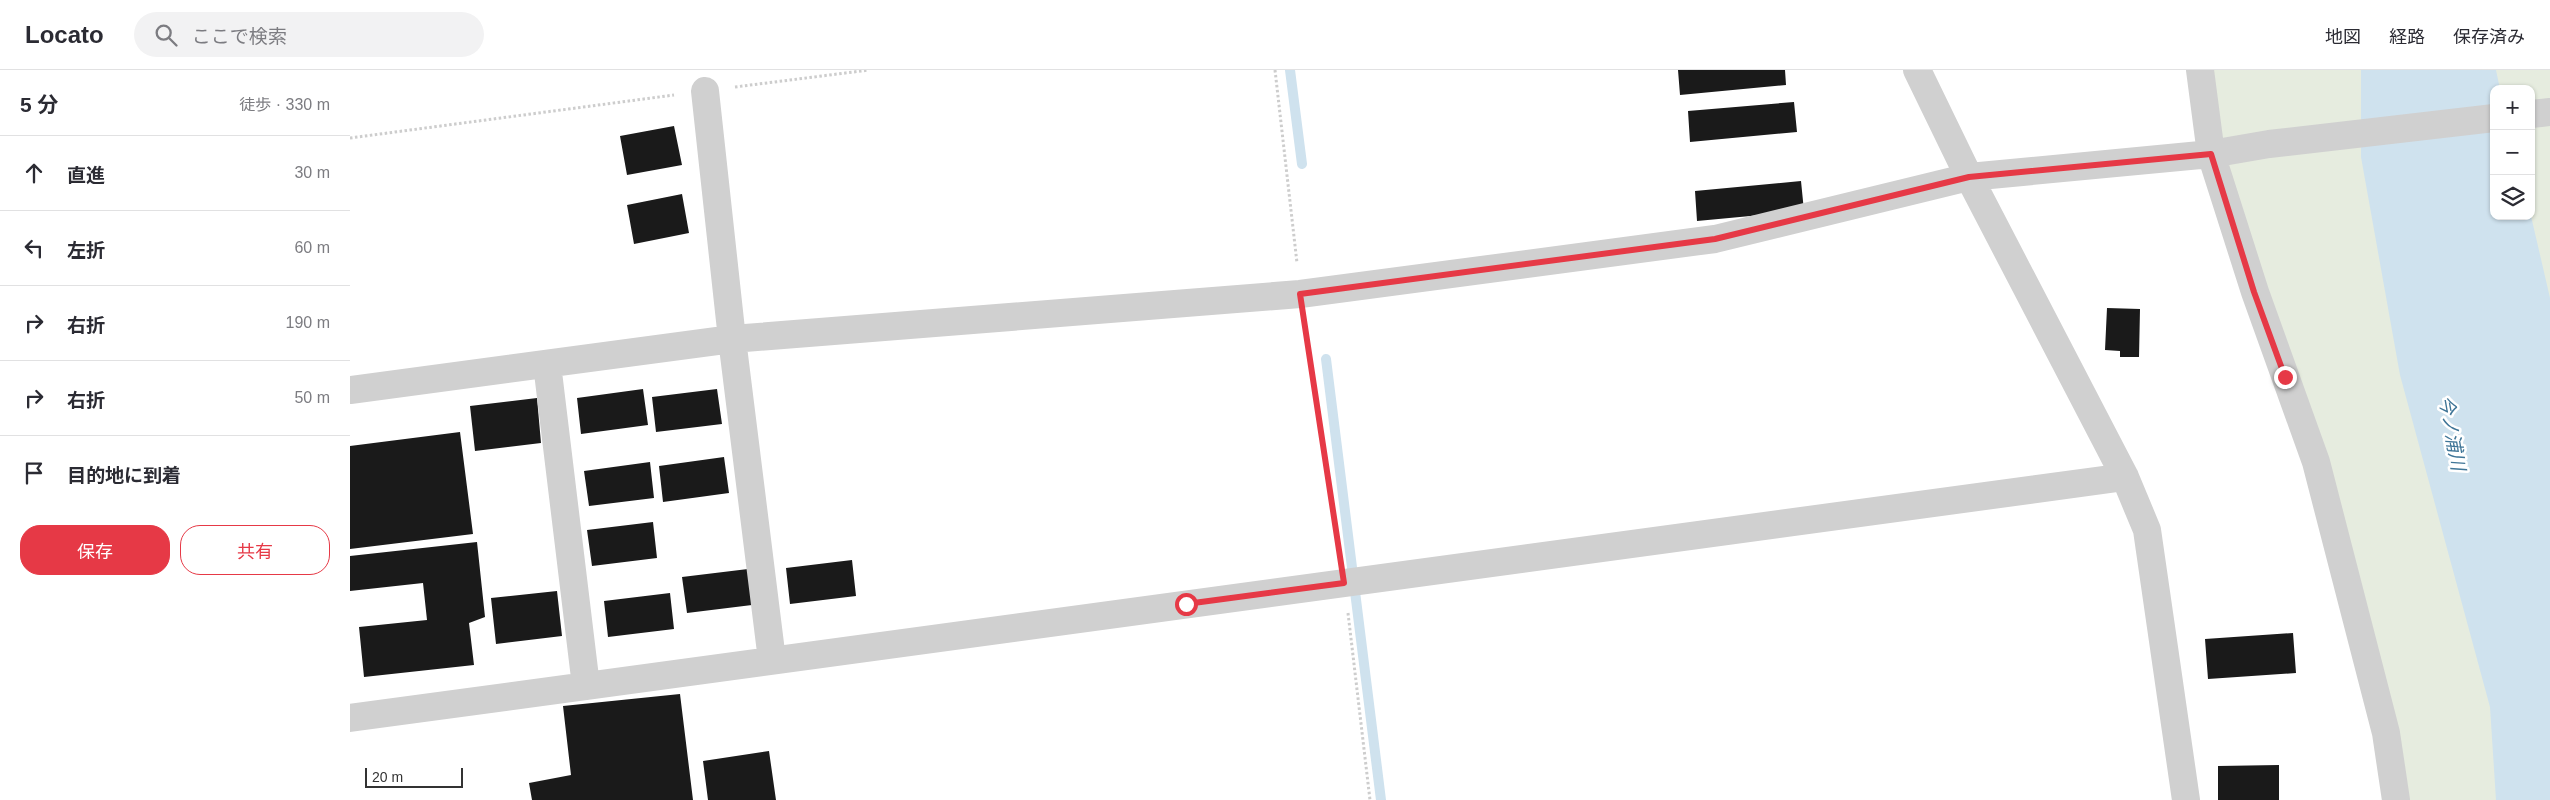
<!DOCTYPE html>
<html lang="ja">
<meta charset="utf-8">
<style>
:root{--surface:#fff;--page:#f2f2f3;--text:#2b2b33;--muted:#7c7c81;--line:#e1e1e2;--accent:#e63946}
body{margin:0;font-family:Arial,"Noto Sans JP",sans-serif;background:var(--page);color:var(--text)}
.controls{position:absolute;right:15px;top:15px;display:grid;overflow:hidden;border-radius:10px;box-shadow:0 1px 4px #0004}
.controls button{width:45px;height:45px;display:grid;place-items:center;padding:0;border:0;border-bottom:1px solid var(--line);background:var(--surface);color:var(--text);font:25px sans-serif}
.scale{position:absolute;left:15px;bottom:12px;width:98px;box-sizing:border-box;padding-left:5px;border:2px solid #333;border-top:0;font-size:14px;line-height:18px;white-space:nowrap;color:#333;-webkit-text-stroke:4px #fff;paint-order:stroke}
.stop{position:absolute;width:15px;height:15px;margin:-11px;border:4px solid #e63946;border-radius:50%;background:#fff}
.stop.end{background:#e63946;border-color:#fff;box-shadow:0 1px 5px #0008}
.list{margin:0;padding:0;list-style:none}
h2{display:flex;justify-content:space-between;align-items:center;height:65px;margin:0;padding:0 20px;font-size:21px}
h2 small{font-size:16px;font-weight:400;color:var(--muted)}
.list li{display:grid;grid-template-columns:32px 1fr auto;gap:15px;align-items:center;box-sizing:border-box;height:75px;padding:0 20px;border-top:1px solid var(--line)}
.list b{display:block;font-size:19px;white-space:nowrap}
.list em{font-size:16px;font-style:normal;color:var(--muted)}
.actions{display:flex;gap:10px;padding:15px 20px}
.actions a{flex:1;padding:11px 0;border:1px solid var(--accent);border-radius:20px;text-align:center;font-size:18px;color:var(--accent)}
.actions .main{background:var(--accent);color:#fff}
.icon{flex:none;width:28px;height:28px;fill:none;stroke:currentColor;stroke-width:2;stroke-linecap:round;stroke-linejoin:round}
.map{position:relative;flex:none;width:2200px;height:730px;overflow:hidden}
header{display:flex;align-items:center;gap:30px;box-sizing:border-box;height:70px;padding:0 25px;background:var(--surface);border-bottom:1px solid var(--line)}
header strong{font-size:24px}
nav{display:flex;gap:28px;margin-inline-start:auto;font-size:18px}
.search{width:350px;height:45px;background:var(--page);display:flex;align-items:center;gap:12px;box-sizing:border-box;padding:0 18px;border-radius:28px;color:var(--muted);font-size:19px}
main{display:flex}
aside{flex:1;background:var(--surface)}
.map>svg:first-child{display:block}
</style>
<header>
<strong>Locato</strong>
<div class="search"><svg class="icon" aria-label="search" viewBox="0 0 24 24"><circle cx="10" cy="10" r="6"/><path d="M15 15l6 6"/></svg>ここで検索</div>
<nav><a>地図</a><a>経路</a><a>保存済み</a></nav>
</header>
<main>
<aside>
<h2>5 分<small>徒歩 · 330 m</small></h2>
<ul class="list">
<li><svg class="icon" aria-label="ahead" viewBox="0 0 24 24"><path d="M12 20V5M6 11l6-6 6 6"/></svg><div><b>直進</b></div><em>30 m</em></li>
<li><svg class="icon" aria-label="left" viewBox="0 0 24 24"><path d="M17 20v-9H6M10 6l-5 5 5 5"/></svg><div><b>左折</b></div><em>60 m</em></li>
<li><svg class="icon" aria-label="right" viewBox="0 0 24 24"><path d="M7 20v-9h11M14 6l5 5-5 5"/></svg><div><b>右折</b></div><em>190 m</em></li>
<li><svg class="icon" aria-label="right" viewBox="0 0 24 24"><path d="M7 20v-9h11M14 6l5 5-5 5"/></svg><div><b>右折</b></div><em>50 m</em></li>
<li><svg class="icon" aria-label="arrive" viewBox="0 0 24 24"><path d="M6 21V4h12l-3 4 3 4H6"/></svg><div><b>目的地に到着</b></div></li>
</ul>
<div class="actions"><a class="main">保存</a><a>共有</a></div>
</aside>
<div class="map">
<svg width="2200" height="730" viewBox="0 0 2200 730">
<rect width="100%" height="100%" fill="#fff"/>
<path fill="#e6ecdf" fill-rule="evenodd" d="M1849 0H2200V730H2037L1982 453ZM2144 19H2181V146H2144Z"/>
<path fill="#cfe2ee" d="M2011 0H2146L2150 19H2144V146H2181L2200 228V730H2146L2140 637 2050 305 2011 87Z"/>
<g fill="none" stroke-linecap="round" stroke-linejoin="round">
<path stroke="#cfe2ee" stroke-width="10" d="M940 0 952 94
M976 289 1031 730"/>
</g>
<path fill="#1a1a1a" d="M1328 0H1435L1436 15 1330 25Z
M1444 32 1447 62 1340 72 1338 41Z
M324 56 332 95 277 105 270 66Z
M1451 111 1454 141 1347 151 1345 121Z
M332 124 339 163 284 174 277 135Z
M1757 238 1790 239 1789 287H1770V281L1755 280Z
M293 319 298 355 231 364 227 328Z
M367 319 372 354 306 362 302 327Z
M187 328 191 373 125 381 120 336Z
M110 362 123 464 0 479V376Z
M374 387 379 423 313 432 309 396Z
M300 392 304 428 239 436 234 401Z
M303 452 307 488 242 496 237 460Z
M127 472 135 547 119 553 124 595 14 607 9 557 77 550 73 513 0 521V486Z
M502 490 506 526 440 534 436 498Z
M398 499 402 535 337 543 332 507Z
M207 521 212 566 146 574 141 528Z
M320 523 324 559 258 567 254 531Z
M1943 563 1946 603 1858 609 1855 569Z
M330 624 343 730H182L179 713 221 705 213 636Z
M419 681 426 730H358L353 691Z
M1929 695V730H1868V696Z"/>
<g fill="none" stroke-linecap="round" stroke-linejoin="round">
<path stroke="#cdcdcd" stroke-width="3" stroke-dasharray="2.5 2.5" stroke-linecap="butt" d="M925 0 947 193
M385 17 519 0
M0 68 324 25
M954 254 990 482
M998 543 1020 730"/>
<path stroke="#d0d0d0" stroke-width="28" d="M1567 0 1619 107 1775 407 1797 460 1836 730
M1850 0 1861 84 1905 222 1966 392 2036 663 2046 730
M355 21 382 269 422 590
M2181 44 2200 42
M197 294 236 616
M0 320 382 269 950 224 1365 169 1619 107 1861 84 1919 74 2144 48
M0 648 1775 407"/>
</g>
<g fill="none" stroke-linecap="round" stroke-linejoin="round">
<path stroke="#e63946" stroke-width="6" d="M836 534 994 513 950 224 1365 169 1619 107 1861 84 1904 222 1935 307"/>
</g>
<g text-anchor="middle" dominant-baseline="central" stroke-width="5" stroke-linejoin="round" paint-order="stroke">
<g font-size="19" font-style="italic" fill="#3f7597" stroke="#fff">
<text transform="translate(2102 363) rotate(80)">今ノ浦川</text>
</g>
</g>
</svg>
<div class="controls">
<button>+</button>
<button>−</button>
<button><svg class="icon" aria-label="layers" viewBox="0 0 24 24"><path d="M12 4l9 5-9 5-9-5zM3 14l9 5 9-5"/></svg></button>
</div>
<div class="scale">20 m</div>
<div class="stop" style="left:836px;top:534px"></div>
<div class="stop end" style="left:1935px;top:307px"></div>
</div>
</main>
